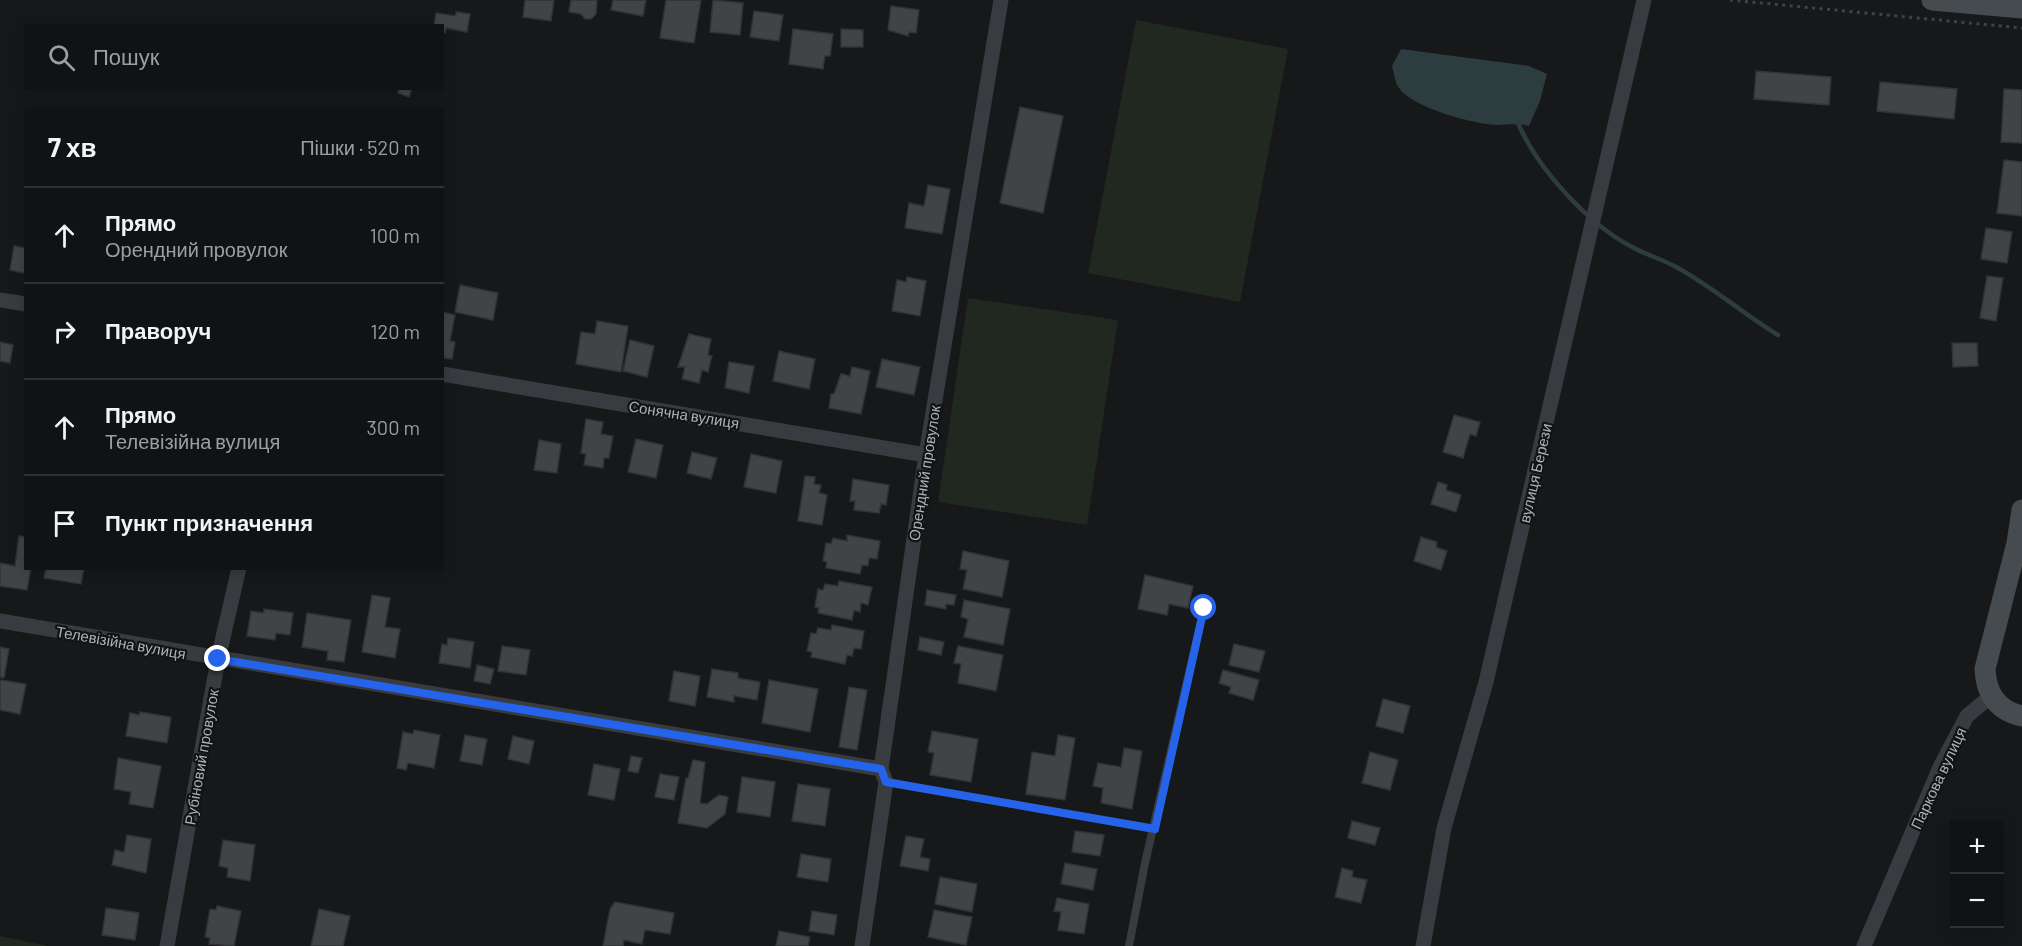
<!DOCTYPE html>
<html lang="uk">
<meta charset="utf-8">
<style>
:root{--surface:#111214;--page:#1a1b1d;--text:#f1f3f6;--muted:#9c9ea0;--line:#303234}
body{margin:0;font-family:Barlow,sans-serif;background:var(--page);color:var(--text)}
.controls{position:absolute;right:18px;bottom:18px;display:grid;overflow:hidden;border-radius:0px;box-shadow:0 3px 15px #0003}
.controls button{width:54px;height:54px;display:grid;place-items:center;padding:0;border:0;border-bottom:2px solid var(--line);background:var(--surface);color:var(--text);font:30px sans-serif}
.stop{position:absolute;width:18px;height:18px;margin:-14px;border:4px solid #2563eb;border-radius:50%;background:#fff}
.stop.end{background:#2563eb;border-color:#fff;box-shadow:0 2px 6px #0008}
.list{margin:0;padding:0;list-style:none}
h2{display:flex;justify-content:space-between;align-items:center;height:78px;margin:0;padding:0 24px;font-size:26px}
h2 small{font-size:20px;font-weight:400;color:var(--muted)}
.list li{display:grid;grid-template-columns:39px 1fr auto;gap:18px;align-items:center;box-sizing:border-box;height:96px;padding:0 24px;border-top:2px solid var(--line)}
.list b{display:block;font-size:22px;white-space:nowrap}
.list p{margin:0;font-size:20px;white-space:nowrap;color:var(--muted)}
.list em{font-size:20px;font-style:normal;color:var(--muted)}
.icon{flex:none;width:33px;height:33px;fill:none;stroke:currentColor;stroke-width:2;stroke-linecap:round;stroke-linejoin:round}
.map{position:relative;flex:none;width:2022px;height:946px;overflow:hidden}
.search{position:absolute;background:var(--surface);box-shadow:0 3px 15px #0003;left:24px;top:24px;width:420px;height:66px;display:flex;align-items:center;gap:15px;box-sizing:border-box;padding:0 21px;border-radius:0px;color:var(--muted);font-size:22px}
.panel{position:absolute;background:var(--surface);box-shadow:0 3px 15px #0003;left:24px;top:108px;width:420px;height:462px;border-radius:0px}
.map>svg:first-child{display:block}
</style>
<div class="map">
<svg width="2022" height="946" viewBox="0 0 2022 946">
<rect width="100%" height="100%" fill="#17181a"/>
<path fill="#21281f" d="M1136 20 1288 49 1240 302 1088 273Z
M968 298 1118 320 1087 525 938 502Z
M0 936 48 946H0Z"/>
<path fill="#2d3c3e" d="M1401 49 1529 66 1547 74 1540 101 1529 126C1517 123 1509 125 1497 125 1473 124 1413 108 1399 88 1395 83 1394 73 1392 66Z"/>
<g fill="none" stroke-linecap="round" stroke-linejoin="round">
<path stroke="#2d3c3e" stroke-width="4.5" d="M1518 123C1537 168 1588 224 1632 247 1647 255 1664 260 1678 268 1711 286 1745 315 1778 335"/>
</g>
<path fill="#414347" stroke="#313336" stroke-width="1.5" d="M525 0H554L551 21 523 17Z
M571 0H597L596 14 591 19H585L581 14 569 12Z
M613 0H646L643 16 611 10Z
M666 0H701L694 43 660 38Z
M713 0 743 3 740 35 710 32Z
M891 6 919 10 916 33 909 32 908 36 888 30Z
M754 11 783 15 779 41 750 37Z
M456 12 470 14 467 32 446 28 445 33 442 32V26H434L436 13 456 16Z
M793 29 833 34 830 56H825L823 69 789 64Z
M841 29 863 30V47H841Z
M1756 71 1831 77 1829 105 1754 99Z
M1880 82 1957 89 1954 119 1877 111Z
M399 88H412L409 97 398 93Z
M2004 89 2022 90V143L2001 142Z
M1020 107 1063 116 1043 213 1000 203Z
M2004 160 2022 162V216L1997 213Z
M928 185 950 189 942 234 905 228 909 203 924 206Z
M1986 228 2012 232 2007 263 1981 259Z
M14 246 26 248V270L23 273 10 270Z
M1987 276 2003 278 1996 321 1980 318Z
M907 277 926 281 920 316 892 311 897 280 906 282Z
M460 285 498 293 493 320 455 312Z
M442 312 455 315 450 341 455 342 452 359 442 358Z
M597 321 628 326 621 372 576 364 581 332 595 334Z
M689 334 711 339 708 355 712 356 708 372 702 370 699 383 682 379 685 367H678Z
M630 340 654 346 647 377 623 371Z
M0 342 13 345 10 363 0 361Z
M1952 343H1977L1978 366 1953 367Z
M779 351 815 359 809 389 773 381Z
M882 359 920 367 914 395 876 387Z
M729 362 754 366 749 393 725 388Z
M852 367 870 371 861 414 829 408 831 394H834L841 374 850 376Z
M1454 415 1480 422 1476 436 1470 434 1463 458 1443 452Z
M586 419 603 422 601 434 613 436 609 458H604L603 468 584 465 586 454 581 453Z
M636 439 663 445 656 478 628 472Z
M539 440 561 444 557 473 534 470Z
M692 452 717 458 711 479 687 473Z
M751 454 782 461 776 493 744 487Z
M805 476 815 477 814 484 821 485 819 493 827 495 822 525 798 521Z
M853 479 889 485 886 505 881 504 879 513 854 510 855 501H850Z
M1438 482 1447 485 1446 490 1461 495 1456 512 1431 504Z
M847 535 880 541 877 559 869 558 868 566 862 565 860 574 826 568 827 562 823 561 826 543 831 544 833 538 847 541Z
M19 536 26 537V568H31L27 590 0 586V563L15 566Z
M1421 537 1437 542 1436 547 1447 551 1441 570 1414 561Z
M963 551 1009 561 1002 597 963 589 967 570 960 569Z
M46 568H84L81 584 44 578Z
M1145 575 1193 586 1188 608 1169 604 1167 615 1138 609Z
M839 581 872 587 868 605 861 603 860 612 854 610 852 620 818 613 819 608 815 607 818 589 823 590 825 584 838 586Z
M927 590 956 595 954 605 946 604V609L925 605Z
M372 595 390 598 385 627 400 629 395 658 362 652Z
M964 600 1010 609 1003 645 964 637 968 619 961 617Z
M264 609 293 613 290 635 276 633 275 640 247 636 251 611 264 613Z
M307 613 351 620 344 662 327 660 328 651 302 647Z
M832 625 864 631 861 649 854 648 852 656 847 655 845 664 811 657 812 652 807 651 811 633 816 634 818 628 831 630Z
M920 637 944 642 941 655 918 650Z
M448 638 474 642 470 668 439 663 442 644 447 645Z
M1234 644 1265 651 1259 672 1229 665Z
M502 646 530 650 526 675 498 671Z
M958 646 1003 655 996 691 958 683 961 664 954 663Z
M0 647 9 649 4 678 0 677Z
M477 665 494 669 490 684 474 681Z
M712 669 738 673V678L760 682 757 700 734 696V702L707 697Z
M1223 670 1259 680 1253 700 1229 693 1231 687 1219 683Z
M674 671 700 676 695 706 669 701Z
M0 680 26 684 20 714 0 710Z
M769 680 818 689 810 732 762 723Z
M849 687 867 690 857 750 839 747Z
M1383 699 1410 706 1403 733 1376 726Z
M140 712 171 717 167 743 126 736 130 713 139 715Z
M414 730 440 735 434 768 408 763 406 770 397 768 403 732 413 734Z
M932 731 978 739 971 782 930 775 934 753 928 752Z
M465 735 487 739 482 765 460 761Z
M1058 735 1075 738 1065 800 1026 794 1032 752 1055 756Z
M513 736 534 741 529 764 508 759Z
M1124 748 1142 751 1132 809 1101 803 1103 788 1093 786 1098 763 1121 767Z
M1370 752 1398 760 1390 790 1362 783Z
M631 756 642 758 638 773 628 771Z
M118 758 161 766 153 808 129 804 131 792 114 789Z
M693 760 705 762 700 803 707 804 719 795 728 797 725 814 707 828 678 823 686 778H688Z
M594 764 620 769 614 800 588 795Z
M660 774 679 777 674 800 655 797Z
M742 777 775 782 770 817 737 812Z
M798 784 830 789 825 826 792 821Z
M1352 821 1380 828 1375 845 1348 838Z
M1075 831 1104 835 1100 856 1072 852Z
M127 835 151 839 146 873 112 865 115 850 124 852Z
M906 836 924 839 920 857 930 859 928 871 900 866Z
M223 840 255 845 250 881 227 877 228 868 219 866Z
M801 854 831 859 828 882 797 877Z
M1065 863 1097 869 1093 890 1061 884Z
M1342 868 1353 871 1352 877 1367 880 1361 903 1335 897Z
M940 877 977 884 972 912 935 904Z
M1057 898 1089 904 1084 934 1058 930 1061 912 1054 911Z
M615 902 674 913 670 934 645 930 642 944 624 940 623 946H603L610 909Z
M217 906 241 911 234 946 209 944 210 938 205 937 210 909 216 910Z
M106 908 139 913 135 940 102 935Z
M319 909 350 916 343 946H311Z
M934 910 972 917 966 945 928 937Z
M812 911 837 915 834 935 809 931Z
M779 931 810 937 808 946H776Z"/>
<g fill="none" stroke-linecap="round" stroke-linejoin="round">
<path stroke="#3e4346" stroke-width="3" stroke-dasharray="3 4.5" stroke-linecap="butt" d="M1730 0 2022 28"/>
<path stroke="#383b3f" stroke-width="8" d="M886 782 1155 829
M1129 946 1145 863 1204 608"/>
<path stroke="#383b3f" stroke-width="15" d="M0 300 26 304
M442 374 926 455
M0 621 881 769
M167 946 218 659 239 568
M862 946 886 782 881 769 926 455 1001 0
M1423 946 1444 828 1486 682 1644 0
M1864 946 1941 765 1967 716 1991 696"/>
<path stroke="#464b4f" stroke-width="21" d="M1932 0 2022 8
M2022 510 2017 543 1985 669C1986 693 1997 711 2022 716"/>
</g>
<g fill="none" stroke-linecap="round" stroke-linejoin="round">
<path stroke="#2563eb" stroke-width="8" d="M218 659 881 769 886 782 1155 829 1204 608"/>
</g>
<g text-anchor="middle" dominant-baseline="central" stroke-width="4.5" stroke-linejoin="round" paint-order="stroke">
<g font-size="15" fill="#aab3b9" stroke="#121315">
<text transform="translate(684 414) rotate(9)">Сонячна вулиця</text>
<text transform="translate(924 473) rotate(-81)">Орендний провулок</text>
<text transform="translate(1535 473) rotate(-77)">вулиця Берези</text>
<text transform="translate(121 642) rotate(10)">Телевізійна вулиця</text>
<text transform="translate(201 757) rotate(-80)">Рубіновий провулок</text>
<text transform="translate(1938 778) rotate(-65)">Паркова вулиця</text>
</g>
</g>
</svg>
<div class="controls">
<button>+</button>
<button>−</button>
</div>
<div class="stop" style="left:1204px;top:608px"></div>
<div class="stop end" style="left:218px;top:659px"></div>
<div class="search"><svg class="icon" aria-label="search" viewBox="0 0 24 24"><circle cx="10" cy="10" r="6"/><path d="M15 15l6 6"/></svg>Пошук</div>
<section class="panel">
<h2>7 хв<small>Пішки · 520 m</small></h2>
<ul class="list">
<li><svg class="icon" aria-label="ahead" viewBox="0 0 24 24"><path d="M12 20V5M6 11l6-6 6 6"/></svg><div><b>Прямо</b><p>Орендний провулок</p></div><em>100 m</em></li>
<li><svg class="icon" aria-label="right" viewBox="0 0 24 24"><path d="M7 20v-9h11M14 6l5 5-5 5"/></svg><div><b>Праворуч</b></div><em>120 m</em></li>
<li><svg class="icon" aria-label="ahead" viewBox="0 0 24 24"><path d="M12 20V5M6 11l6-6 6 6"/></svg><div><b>Прямо</b><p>Телевізійна вулиця</p></div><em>300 m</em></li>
<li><svg class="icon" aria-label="arrive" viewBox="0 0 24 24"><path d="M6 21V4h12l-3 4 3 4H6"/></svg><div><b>Пункт призначення</b></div></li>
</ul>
</section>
</div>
